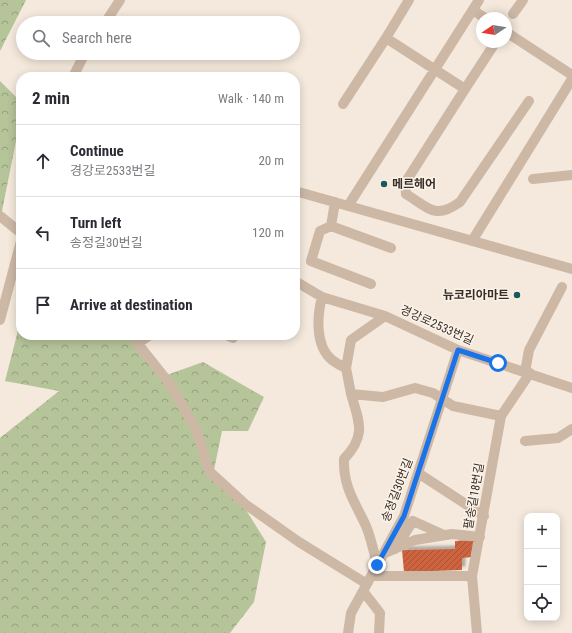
<!DOCTYPE html>
<meta charset="utf-8">
<style>
:root{--surface:#fff;--page:#f7f7f7;--text:#2b2b33;--muted:#7c7c81;--line:#e1e1e2}
body{margin:0;font-family:"Roboto Condensed","Noto Sans KR",sans-serif;background:var(--page);color:var(--text)}
.controls{position:absolute;right:12px;bottom:12px;display:grid;overflow:hidden;border-radius:8px;box-shadow:0 2px 10px #0003}
.controls button{width:36px;height:36px;display:grid;place-items:center;padding:0;border:0;border-bottom:1px solid var(--line);background:var(--surface);color:var(--text);font:20px sans-serif}
.compass{position:absolute;left:476px;top:12px;width:36px;height:36px;border-radius:50%;background:var(--surface);box-shadow:0 2px 10px #0003;rotate:258deg}
.stop{position:absolute;width:12px;height:12px;margin:-9px;border:3px solid #1a73e8;border-radius:50%;background:#fff}
.stop.end{background:#1a73e8;border-color:#fff;box-shadow:0 1px 4px #0008}
.list{margin:0;padding:0;list-style:none}
h2{display:flex;justify-content:space-between;align-items:center;height:52px;margin:0;padding:0 16px;font-size:17px}
h2 small{font-size:13px;font-weight:400;color:var(--muted)}
.list li{display:grid;grid-template-columns:26px 1fr auto;gap:12px;align-items:center;box-sizing:border-box;height:72px;padding:0 16px;border-top:1px solid var(--line)}
.list b{display:block;font-size:15px;white-space:nowrap}
.list p{margin:0;font-size:13px;white-space:nowrap;color:var(--muted)}
.list em{font-size:13px;font-style:normal;color:var(--muted)}
.icon{flex:none;width:22px;height:22px;fill:none;stroke:currentColor;stroke-width:2;stroke-linecap:round;stroke-linejoin:round}
.map{position:relative;flex:none;width:572px;height:633px;overflow:hidden}
.search{position:absolute;background:var(--surface);box-shadow:0 2px 10px #0003;left:16px;top:16px;width:284px;height:44px;display:flex;align-items:center;gap:10px;box-sizing:border-box;padding:0 14px;border-radius:22px;color:var(--muted);font-size:15px}
.panel{position:absolute;background:var(--surface);box-shadow:0 2px 10px #0003;left:16px;top:72px;width:284px;height:268px;border-radius:16px}
.map>svg:first-child{display:block}
</style>
<div class="map">
<svg width="572" height="633" viewBox="0 0 572 633">
<defs>
<pattern id="forest-crowns" width="20" height="18" patternUnits="userSpaceOnUse"><rect width="20" height="18" fill="#b6c49a"/><path d="M2 6a3 3 0 1 1 6 0M12 15a3 3 0 1 1 6 0" fill="none" stroke="#95a07e"/></pattern>
<pattern id="building-hatch" width="6" height="6" patternUnits="userSpaceOnUse"><rect width="6" height="6" fill="#ce633f"/><path d="M-1 1l2-2M0 6l6-6M5 7l2-2" fill="none" stroke="#a85235"/></pattern>
<filter id="shadow"><feDropShadow dx="3.5" dy="-3.5" stdDeviation="1" flood-color="#0004"/></filter>
</defs>
<rect width="100%" height="100%" fill="#f4e9dc"/>
<path fill="url(#forest-crowns)" d="M0 0H26L0 51Z
M0 81 21 102V116L0 221Z
M21 319V335H132L164 376 203 362 264 397 248 431H222L214 470 238 497 266 542 254 602 230 633H0V438L59 391 5 381Z"/>
<path fill="url(#building-hatch)" filter="url(#shadow)" d="M455 541H476L472 557 462 558V570L404 572 402 550 455 549Z"/>
<g fill="none" stroke-linecap="round" stroke-linejoin="round">
<path stroke="#cdb8a6" stroke-width="10" d="M473 10 485 18
M513 14 523 0
M105 23 120 0
M506 32 572 75
M386 38 409 0
M73 77 85 53
M465 89 495 43
M343 104 386 38 465 89 405 183 406 194C429 208 435 220 460 202L529 101
M533 179 572 175
M295 191 572 269
M335 202 331 226 391 248
M348 206 479 0
M0 216 21 233
M331 226 320 231 311 261 371 284
M472 241 572 79
M295 281 322 297 385 316 458 350 572 388
M322 297C317 316 315 346 332 360 336 363 341 366 346 368
M0 320 21 241
M131 335 170 384 196 429 209 471 245 504 299 542 367 584
M226 335 233 338
M138 343 150 335
M525 372 529 350 562 287
M351 394 346 368 351 340 385 316
M525 441 558 438 572 429
M418 473 484 516
M395 549 413 521 444 535
M383 554 415 540 452 534 480 537
M377 565C374 552 371 538 366 526 355 502 343 487 344 459 367 435 359 422 351 394L383 397 415 388 433 393 453 406 501 416
M371 576H472
M363 591 380 613 379 633
M348 633 351 613 404 516 458 350
M477 633 472 576 501 416 530 373"/>
</g>
<g fill="none" stroke-linecap="round" stroke-linejoin="round">
<path stroke="#1a73e8" stroke-width="5" d="M377 565 404 516 458 350 498 363"/>
</g>
<g fill="#1a585d" stroke="#fbf3e8" stroke-width="1.5">
<circle cx="384" cy="184" r="4"/>
<circle cx="517" cy="295" r="4"/>
</g>
<g text-anchor="middle" dominant-baseline="central" stroke-width="3" stroke-linejoin="round" paint-order="stroke">
<g font-size="12" font-weight="bold" fill="#392d28" stroke="#fbf3e8" text-anchor="start">
<text x="392" y="184">메르헤어</text>
<text x="509" y="295" text-anchor="end">뉴코리아마트</text>
</g>
<g font-size="12" fill="#392d28" stroke="#fbf3e8">
<text transform="translate(437 325) rotate(24)">경강로2533번길</text>
<text transform="translate(397 490) rotate(-69)">송정길30번길</text>
<text transform="translate(474 496) rotate(-80)">팔송길18번길</text>
</g>
</g>
</svg>
<div class="controls">
<button>+</button>
<button>−</button>
<button><svg class="icon" aria-label="locate" viewBox="0 0 24 24"><circle cx="12" cy="12" r="6"/><path d="M12 2v4M12 18v4M2 12h4M18 12h4"/></svg></button>
</div>
<svg class="compass" viewBox="-18 -18 36 36"><path d="M0-13l5 13h-10z" fill="#e53935"/><path d="M0 13l5-13h-10z" fill="#7c7c81"/></svg>
<div class="stop" style="left:498px;top:363px"></div>
<div class="stop end" style="left:377px;top:565px"></div>
<div class="search"><svg class="icon" aria-label="search" viewBox="0 0 24 24"><circle cx="10" cy="10" r="6"/><path d="M15 15l6 6"/></svg>Search here</div>
<section class="panel">
<h2>2 min<small>Walk · 140 m</small></h2>
<ul class="list">
<li><svg class="icon" aria-label="ahead" viewBox="0 0 24 24"><path d="M12 20V5M6 11l6-6 6 6"/></svg><div><b>Continue</b><p>경강로2533번길</p></div><em>20 m</em></li>
<li><svg class="icon" aria-label="left" viewBox="0 0 24 24"><path d="M17 20v-9H6M10 6l-5 5 5 5"/></svg><div><b>Turn left</b><p>송정길30번길</p></div><em>120 m</em></li>
<li><svg class="icon" aria-label="arrive" viewBox="0 0 24 24"><path d="M6 21V4h12l-3 4 3 4H6"/></svg><div><b>Arrive at destination</b></div></li>
</ul>
</section>
</div>
